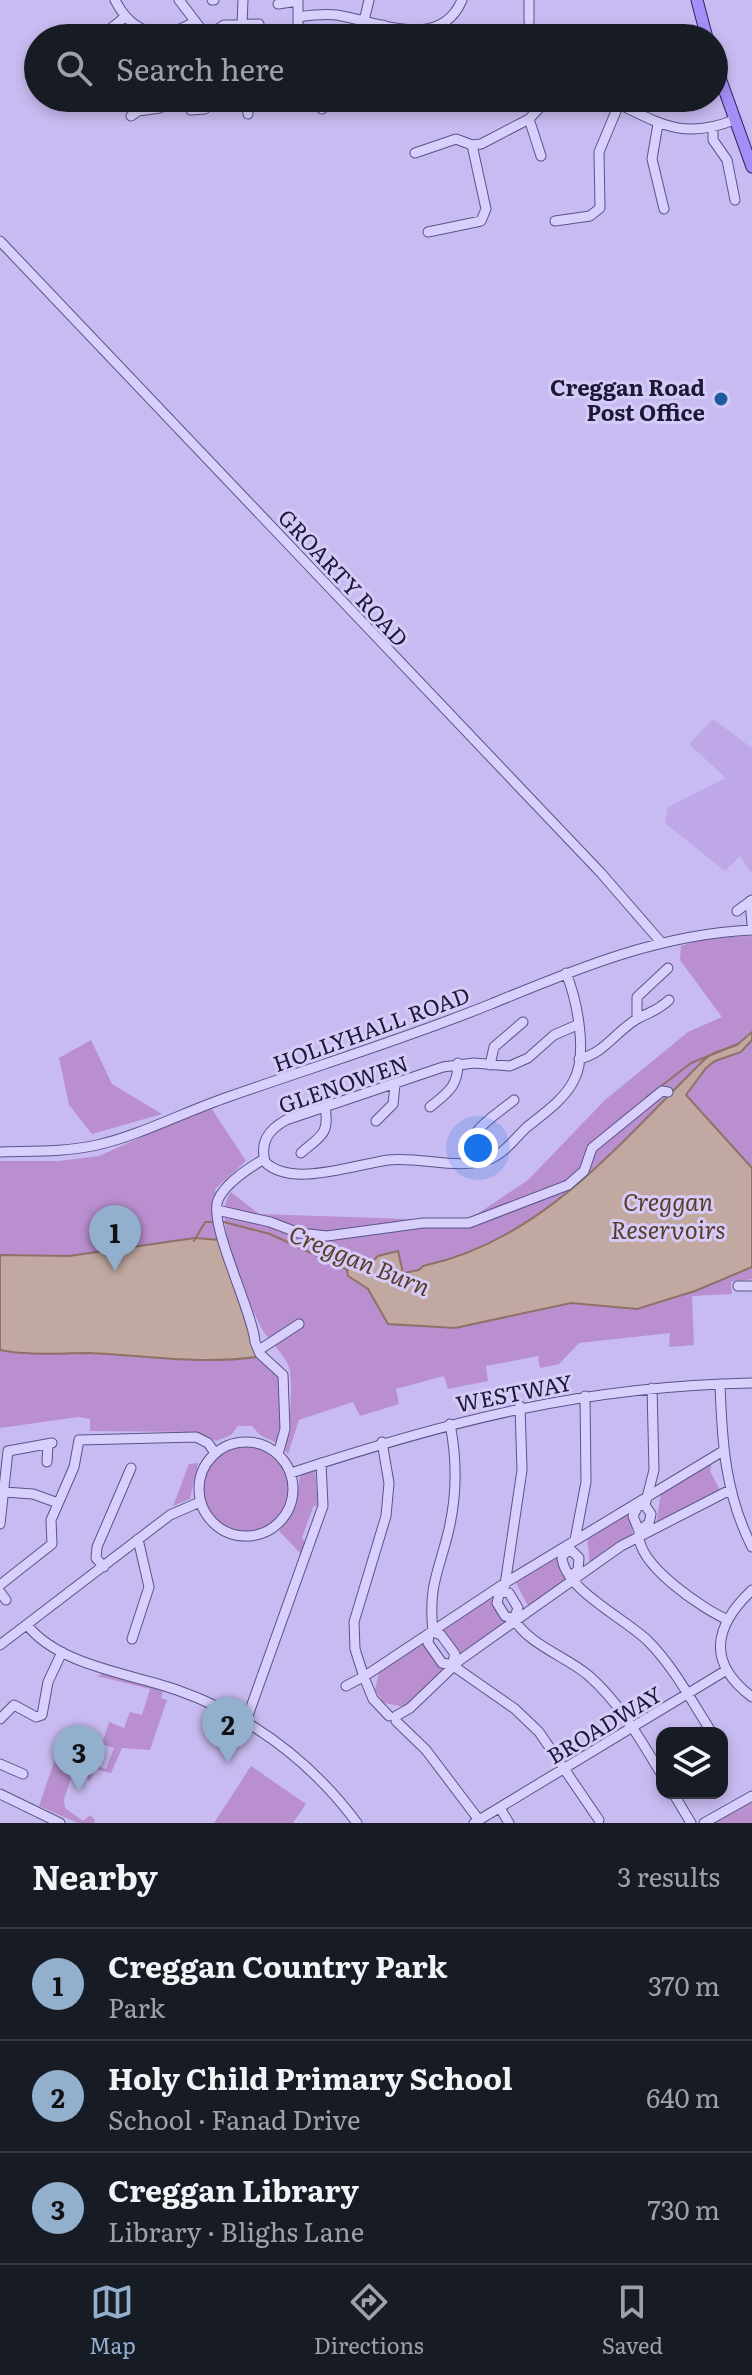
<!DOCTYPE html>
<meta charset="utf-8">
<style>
:root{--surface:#171b24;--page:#242831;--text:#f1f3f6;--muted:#9ea1a6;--line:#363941;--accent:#92afce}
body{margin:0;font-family:Literata,serif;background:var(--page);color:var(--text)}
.controls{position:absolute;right:24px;bottom:24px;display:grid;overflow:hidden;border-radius:16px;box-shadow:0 4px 12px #0003}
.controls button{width:72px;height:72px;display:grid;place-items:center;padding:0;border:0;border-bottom:2px solid var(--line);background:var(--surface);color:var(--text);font:40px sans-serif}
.you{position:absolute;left:478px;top:1148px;width:28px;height:28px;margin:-20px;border:6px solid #fff;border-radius:50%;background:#1a73e8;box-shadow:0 0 0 12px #1a73e833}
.badge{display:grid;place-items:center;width:52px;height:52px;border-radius:50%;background:var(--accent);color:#111;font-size:26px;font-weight:700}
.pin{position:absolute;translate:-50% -66px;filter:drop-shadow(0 2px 4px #0008)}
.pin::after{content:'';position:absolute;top:42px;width:28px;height:24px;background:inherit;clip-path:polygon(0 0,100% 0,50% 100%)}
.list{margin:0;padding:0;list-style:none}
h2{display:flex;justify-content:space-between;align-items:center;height:104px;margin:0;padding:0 32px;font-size:34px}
h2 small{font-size:26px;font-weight:400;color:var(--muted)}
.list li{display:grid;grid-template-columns:52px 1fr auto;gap:24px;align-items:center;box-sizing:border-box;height:112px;padding:0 32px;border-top:2px solid var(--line)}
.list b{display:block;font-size:30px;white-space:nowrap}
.list p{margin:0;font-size:26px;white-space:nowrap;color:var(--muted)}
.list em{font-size:26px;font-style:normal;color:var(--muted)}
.icon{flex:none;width:44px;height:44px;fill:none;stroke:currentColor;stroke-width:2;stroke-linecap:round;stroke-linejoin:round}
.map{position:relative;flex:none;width:752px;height:1823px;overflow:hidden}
.search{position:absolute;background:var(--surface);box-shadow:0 4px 12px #0003;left:24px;right:24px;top:24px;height:88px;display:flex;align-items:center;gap:20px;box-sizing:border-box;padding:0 28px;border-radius:44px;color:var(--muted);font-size:30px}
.sheet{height:440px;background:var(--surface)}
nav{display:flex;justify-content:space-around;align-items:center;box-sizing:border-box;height:112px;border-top:2px solid var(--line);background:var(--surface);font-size:22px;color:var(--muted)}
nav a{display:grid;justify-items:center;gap:4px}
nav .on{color:var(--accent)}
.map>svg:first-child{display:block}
</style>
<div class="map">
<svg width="752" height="1823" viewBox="0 0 752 1823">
<rect width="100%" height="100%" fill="#c8bbf1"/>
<path fill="#bfa8e7" d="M713 719 752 748V874L740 856 725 871 665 823 668 807 726 778 689 744Z"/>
<path fill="#b98fcf" d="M752 936V1279L731 1282 732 1294 692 1296 694 1345 669 1347 670 1333 579 1343 559 1364 540 1368 538 1356 486 1366 488 1381 448 1389 444 1376 396 1389 399 1404 360 1416 353 1402 299 1420 288 1454 285 1451C289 1425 293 1398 290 1371 287 1355 267 1340 260 1325 246 1297 210 1218 231 1192L259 1214 467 1221 528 1180 605 1100 688 1032 722 1017 680 960 681 946 705 938Z
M91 1040 112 1084 162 1114 92 1134 69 1105 59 1058Z
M210 1106 246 1161 215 1189 220 1240 257 1356 279 1374 281 1445 260 1435 252 1426H238L231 1435 216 1441 196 1432 90 1431V1419L78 1417 0 1428V1161H59L99 1156Z
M203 1489a43 43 0 1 1 86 0a43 43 0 1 1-86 0Z
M714 1455 710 1471 720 1490 656 1526 661 1491Z
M198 1463 190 1499 173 1506 189 1464Z
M315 1470 318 1505 313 1507 302 1538 305 1542 301 1554 279 1531 296 1503 300 1476Z
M630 1510 633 1537 590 1566 587 1535Z
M558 1553 567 1581 529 1608 515 1581Z
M490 1597 507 1623 459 1658 441 1628Z
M424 1640 446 1671 405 1707 384 1703 375 1690 379 1672Z
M107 1672 163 1691 161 1698 167 1700 150 1750 122 1748 111 1773 95 1769 90 1781 80 1774 71 1778 64 1799 65 1808 83 1821 90 1815 95 1820 94 1823H78L39 1806 57 1753 106 1769 114 1748 102 1744 109 1722 124 1728 130 1712 142 1715 150 1689 97 1676Z
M251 1766 306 1804 293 1823H214Z
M752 1802V1823H714Z"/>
<path fill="#c1a8a0" stroke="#8f7267" stroke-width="2" d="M752 1032V1040L741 1052 715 1061 706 1068 686 1095 752 1168V1267L695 1291 637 1309 571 1303 455 1328 388 1324 368 1289 348 1276 345 1261 351 1258 371 1263 378 1256 398 1251 403 1273 419 1270 423 1266C544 1240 620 1142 705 1059 714 1050 727 1050 738 1044 743 1040 747 1036 752 1032Z
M195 1238 220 1240 257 1357C197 1365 146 1355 88 1353 58 1353 29 1356 0 1350V1255L69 1256Z"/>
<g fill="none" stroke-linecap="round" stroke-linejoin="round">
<path stroke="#8f7267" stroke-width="2" d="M647 1097 691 1063 738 1044
M224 1222 270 1234 348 1270
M194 1241 205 1222H213"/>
<defs>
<path id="minor" d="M115 0C132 34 163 43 195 21
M179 0 208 38
M212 0H214
M298 0V38
M529 0V22
M278 4 298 1
M299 17C312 15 325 14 337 15 379 22 440 52 462 0
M364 21 369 0
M242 24 243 0
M445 24 453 38
M104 34 125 17
M207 36 224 25 259 24
M381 38 383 25
M246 98 248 114
M319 98 322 109
M606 98C655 120 679 142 734 120
M191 110 205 109
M131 116 138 111 160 108
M529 119 541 156
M658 124 652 159 664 209
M713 129V140L727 160 735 200
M415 153 456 139 472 145 481 144 529 119 549 98
M555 221 590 216 600 208 599 152 619 104
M428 232 481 221 486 209 472 145
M0 241 601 873 660 941
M750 901 752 924
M737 911 752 900
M566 973C577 1000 588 1054 574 1080 565 1099 543 1114 527 1127 516 1137 505 1153 490 1159 458 1171 421 1156 388 1160 354 1165 291 1188 265 1162 260 1142 268 1130 286 1120L443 1067 474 1063 510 1066 528 1058 554 1035 577 1025
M637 1019V997L668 968
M579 1059C605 1053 615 1032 637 1019 651 1011 656 1012 669 1000
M490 1065 494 1047 523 1022
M430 1107C447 1093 458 1087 458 1063
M376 1121 393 1104 395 1085
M0 1152C32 1151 66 1152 97 1145 141 1135 184 1112 228 1097 316 1066 405 1039 491 1004 576 969 659 934 752 930
M301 1153C320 1136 330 1135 325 1107
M264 1159C249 1168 225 1183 218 1200 208 1224 253 1312 255 1342L260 1354 283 1375 285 1429 278 1454
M468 1162C466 1130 492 1118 514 1100
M217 1210 270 1222 299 1233 327 1236 423 1223H469L568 1185 584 1171 592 1148 662 1091 668 1092
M738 1286H752
M259 1350 299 1324
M720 1384C722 1442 725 1494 752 1547
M199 1489a47 47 0 1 1 94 0a47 47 0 1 1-94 0Z
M47 1462 48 1444
M291 1473C448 1421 585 1386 752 1383
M4 1492 33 1494 58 1503
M645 1505 651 1514 649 1523 639 1531 633 1516 638 1506 645 1505 654 1470 652 1388
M0 1524 8 1451 52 1443
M639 1534C637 1565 703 1609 728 1620
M575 1540 586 1482 585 1396
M104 1567 96 1558 97 1547 131 1468
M572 1575 578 1570 579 1558 570 1549 562 1556C562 1588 626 1619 648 1641 674 1667 692 1702 712 1733
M0 1585 52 1544 51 1520 74 1467 79 1440 196 1437 208 1443 215 1453
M505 1585 522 1470 520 1406
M752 1590C713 1627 707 1663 752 1697
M500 1591 509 1593 518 1608 514 1619 505 1616 497 1603Z
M0 1592 6 1600
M514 1619C528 1644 565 1656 588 1675 620 1703 640 1739 662 1775
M27 1625C60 1666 129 1673 177 1690 251 1716 310 1760 357 1823
M433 1632C428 1584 439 1572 449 1529 457 1494 457 1459 450 1424
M433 1632 441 1635 455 1654 452 1665 442 1663 428 1643 429 1635Z
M132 1639 149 1587 138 1539
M0 1645 170 1515 200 1502
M452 1665 515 1709 539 1732 599 1820
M363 1674 355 1649 354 1622 386 1516 389 1483 382 1442
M368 1674 505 1583 723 1451
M366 1682 373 1699 389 1716
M346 1686 361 1678
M396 1716 410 1708 460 1660 621 1546 730 1490
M0 1719 14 1705 36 1717 42 1715 48 1682 62 1652
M246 1721 323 1506 321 1463
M396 1721 426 1750 479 1820
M0 1764 23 1774
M673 1793 691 1823
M0 1794 60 1823
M500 1808 509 1823
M474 1823 725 1671
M704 1823 752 1796"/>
<path id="major" d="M697 0 707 38
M714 61 752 167"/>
</defs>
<use href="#minor" stroke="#575489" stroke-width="11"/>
<use href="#major" stroke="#292956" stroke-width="13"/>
<use href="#minor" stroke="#d9cffc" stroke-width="9"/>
<use href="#major" stroke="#a68ef9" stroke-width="11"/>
</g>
<circle fill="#1f5b9d" stroke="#d6cbf8" stroke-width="3" cx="721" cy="399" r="8"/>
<g text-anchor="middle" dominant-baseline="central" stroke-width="6" stroke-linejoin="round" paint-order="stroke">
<g font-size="22" font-weight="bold" fill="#1a1a37" stroke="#d6cbf8" text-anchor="end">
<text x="705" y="386">Creggan Road<tspan x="705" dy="25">Post Office</tspan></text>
</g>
<g font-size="22" fill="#1a1a37" stroke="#d6cbf8">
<text transform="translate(344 577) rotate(47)">GROARTY ROAD</text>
<text transform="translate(371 1028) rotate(-20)">HOLLYHALL ROAD</text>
<text transform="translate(343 1083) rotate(-19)">GLENOWEN</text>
<text transform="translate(514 1392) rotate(-11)">WESTWAY</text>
<text transform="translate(604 1724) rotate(-31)">BROADWAY</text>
</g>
<g font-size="24" font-style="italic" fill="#583e28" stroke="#d6cbf8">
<text x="668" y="1200">Creggan<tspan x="668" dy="28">Reservoirs</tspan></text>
<text transform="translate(360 1259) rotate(22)">Creggan Burn</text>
</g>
</g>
</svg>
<div class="controls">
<button><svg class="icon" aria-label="layers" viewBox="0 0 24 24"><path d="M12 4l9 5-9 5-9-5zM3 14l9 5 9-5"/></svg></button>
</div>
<div class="you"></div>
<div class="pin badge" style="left:115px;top:1271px">1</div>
<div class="pin badge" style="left:228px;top:1763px">2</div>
<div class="pin badge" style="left:79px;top:1791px">3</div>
<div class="search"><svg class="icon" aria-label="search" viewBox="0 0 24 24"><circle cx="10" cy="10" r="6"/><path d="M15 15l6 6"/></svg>Search here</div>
</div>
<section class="sheet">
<h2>Nearby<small>3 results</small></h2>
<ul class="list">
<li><span class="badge">1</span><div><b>Creggan Country Park</b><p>Park</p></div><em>370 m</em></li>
<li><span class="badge">2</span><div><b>Holy Child Primary School</b><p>School · Fanad Drive</p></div><em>640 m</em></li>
<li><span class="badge">3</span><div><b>Creggan Library</b><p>Library · Blighs Lane</p></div><em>730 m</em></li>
</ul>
</section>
<nav>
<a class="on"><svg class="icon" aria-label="map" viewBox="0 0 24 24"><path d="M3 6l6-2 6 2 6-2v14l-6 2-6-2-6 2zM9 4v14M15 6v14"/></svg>Map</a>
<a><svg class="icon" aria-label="directions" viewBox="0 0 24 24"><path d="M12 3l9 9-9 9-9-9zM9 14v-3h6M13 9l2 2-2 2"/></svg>Directions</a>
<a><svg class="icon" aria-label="saved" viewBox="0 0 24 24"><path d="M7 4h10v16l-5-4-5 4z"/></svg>Saved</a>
</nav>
